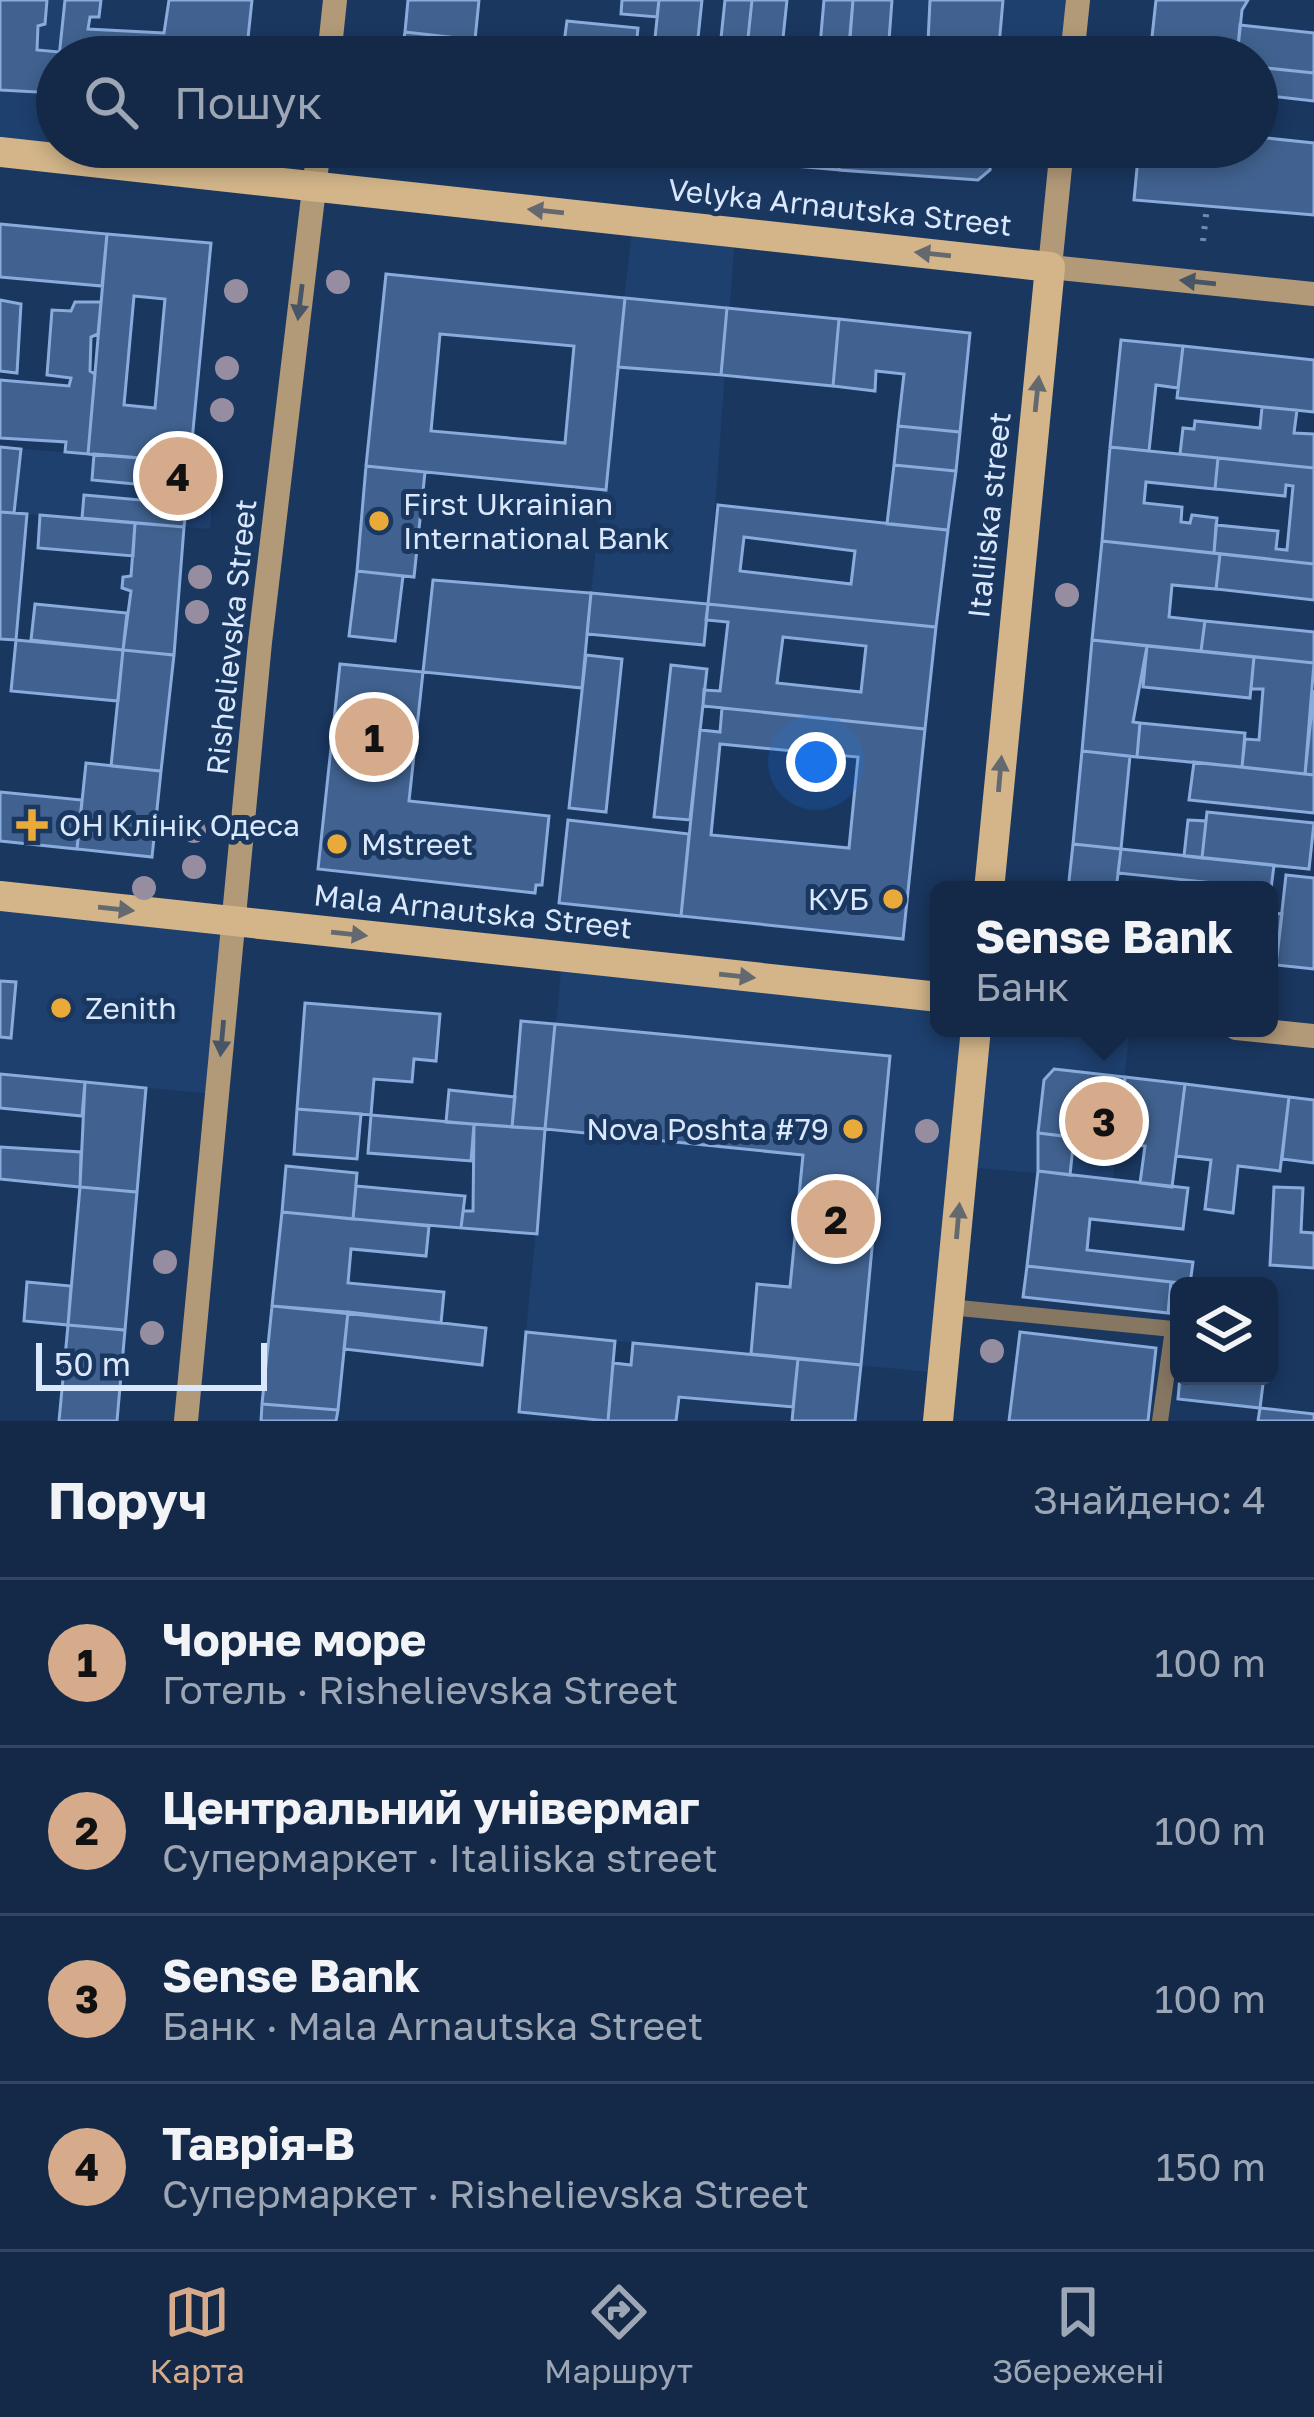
<!DOCTYPE html>
<html lang="uk">
<meta charset="utf-8">
<style>
:root{--surface:#142948;--page:#213552;--text:#f1f3f6;--muted:#9da6b4;--line:#334560;--accent:#d6ab8b}
body{margin:0;font-family:"Golos Text",sans-serif;background:var(--page);color:var(--text)}
.controls{position:absolute;right:36px;bottom:36px;display:grid;overflow:hidden;border-radius:18px;box-shadow:0 6px 18px #0003}
.controls button{width:108px;height:108px;display:grid;place-items:center;padding:0;border:0;border-bottom:3px solid var(--line);background:var(--surface);color:var(--text);font:60px sans-serif}
.scale{position:absolute;left:36px;bottom:30px;width:231px;box-sizing:border-box;padding-left:12px;border:6px solid #dae8fd;border-top:0;font-size:33px;line-height:42px;white-space:nowrap;color:#dae8fd;-webkit-text-stroke:9px #1a3760;paint-order:stroke}
.you{position:absolute;left:816px;top:762px;width:42px;height:42px;margin:-30px;border:9px solid #fff;border-radius:50%;background:#1a73e8;box-shadow:0 0 0 18px #1a73e833}
.badge{display:grid;place-items:center;width:78px;height:78px;border-radius:50%;background:var(--accent);color:#111;font-size:39px;font-weight:700}
.pin{position:absolute;translate:-50% -50%;border:6px solid #fff;box-shadow:0 3px 12px #0006}
.popup{position:absolute;left:930px;top:881px;width:348px;height:156px;box-sizing:border-box;display:grid;place-content:center;border-radius:18px;background:var(--surface);filter:drop-shadow(0 3px 9px #0005);font-size:39px;white-space:nowrap;color:var(--muted)}
.popup b{font-size:45px;color:var(--text)}
.popup::after{content:'';position:absolute;left:50%;top:100%;margin-left:-24px;border:24px solid transparent;border-top-color:var(--surface)}
.list{margin:0;padding:0;list-style:none}
h2{display:flex;justify-content:space-between;align-items:center;height:156px;margin:0;padding:0 48px;font-size:51px}
h2 small{font-size:39px;font-weight:400;color:var(--muted)}
.list li{display:grid;grid-template-columns:78px 1fr auto;gap:36px;align-items:center;box-sizing:border-box;height:168px;padding:0 48px;border-top:3px solid var(--line)}
.list b{display:block;font-size:45px;white-space:nowrap}
.list p{margin:0;font-size:39px;white-space:nowrap;color:var(--muted)}
.list em{font-size:39px;font-style:normal;color:var(--muted)}
.icon{flex:none;width:66px;height:66px;fill:none;stroke:currentColor;stroke-width:2;stroke-linecap:round;stroke-linejoin:round}
.map{position:relative;flex:none;width:1314px;height:1421px;overflow:hidden}
.search{position:absolute;background:var(--surface);box-shadow:0 6px 18px #0003;left:36px;right:36px;top:36px;height:132px;display:flex;align-items:center;gap:30px;box-sizing:border-box;padding:0 42px;border-radius:66px;color:var(--muted);font-size:45px}
.sheet{height:828px;background:var(--surface)}
nav{display:flex;justify-content:space-around;align-items:center;box-sizing:border-box;height:168px;border-top:3px solid var(--line);background:var(--surface);font-size:33px;color:var(--muted)}
nav a{display:grid;justify-items:center;gap:6px}
nav .on{color:var(--accent)}
.map>svg:first-child{display:block}
</style>
<div class="map">
<svg width="1314" height="1421" viewBox="0 0 1314 1421">
<rect width="100%" height="100%" fill="#1a3760"/>
<path fill="#1e406f" d="M0 0H65L50 151 0 146Z
M853 0H1074L1068 57H848Z
M633 222 735 235 708 604 591 593Z
M0 447 215 465 210 529 0 512Z
M0 900 226 923 214 1094 0 1074Z
M562 962 939 1004V1028H971L939 1373 526 1332Z
M980 1028H1130L1113 1180 967 1167Z"/>
<path fill="#416290" stroke="#89acdd" stroke-width="3" fill-rule="evenodd" d="M0 0H47L45 24 38 26 37 50 60 52 55 93 0 90Z
M65 0H101L99 17H90L88 29 164 33 169 0H252L246 57H59Z
M408 0H479L475 40 405 32Z
M622 0H659L657 17 621 14Z
M659 0H702L696 57H653Z
M725 0H752L746 57H719Z
M752 0H787L781 57H746Z
M824 0H853L848 57H819Z
M853 0H892L888 54 849 52Z
M930 0H1003L998 57H848L849 52 910 55 928 42Z
M1156 0H1248L1242 10 1237 57 1150 55Z
M567 21 638 28 635 57H562Z
M1240 25 1314 33V73L1257 67V57H1237Z
M405 32 475 40 474 50 489 57H401Z
M1257 67 1314 73V101L1260 95 1257 119Z
M1257 137 1314 143V215L1134 200 1139 147H1257Z
M701 147H738L736 161 700 156Z
M738 147H841L839 170 736 161Z
M841 147H992L990 170 978 180 839 170Z
M0 224 107 234 102 286 0 277Z
M107 234 211 243 190 462 88 454ZM134 296 165 299 155 408 124 405Z
M386 274 625 298 606 490 366 466ZM440 334 574 346 565 443 431 431Z
M625 298 727 308 721 375 618 367Z
M0 300 21 304 17 373 0 371Z
M75 302H101L98 334 91 337 90 371 95 374 88 454 65 452 66 442 0 438V380L69 386 71 378 47 375 52 310 71 311Z
M727 308 839 319 833 386 721 375Z
M839 319 970 333 960 432 898 426 904 374 876 371 875 391 833 386Z
M1121 340 1183 346 1178 388 1156 385 1149 451 1110 447Z
M1183 346 1314 360V412L1177 398Z
M1262 407 1297 410 1294 433 1314 434V468L1180 454 1183 428 1194 429 1195 421 1260 428Z
M898 426 960 432 956 471 894 465Z
M0 447 21 449 14 513 0 512Z
M1110 447 1218 458 1215 489 1146 482 1144 503 1182 507 1181 522 1190 523 1192 515 1217 518 1214 553 1102 541Z
M94 454 190 462 188 489 92 480Z
M1218 458 1314 468V564L1214 553 1216 525 1278 531 1276 549 1287 550 1293 486 1286 485 1285 496 1215 489Z
M894 465 956 471 948 530 887 524Z
M366 466 425 472 414 577 357 571Z
M84 495 187 504 184 527 82 518Z
M718 505 948 530 936 627 708 604ZM744 537 855 551 851 584 740 571Z
M0 512 27 514 16 640 0 639Z
M40 515 135 523 133 556 38 548Z
M135 523 184 527 174 655 123 650 131 591 122 588 123 577 131 576Z
M1102 541 1220 554 1216 589 1172 585 1169 617 1205 621 1201 651 1092 640Z
M1220 554 1314 564V600L1216 589Z
M357 571 403 576 395 641 349 636Z
M433 580 591 593 582 688 423 672Z
M591 593 708 604 704 645 587 634Z
M35 604 127 613 123 650 31 640Z
M708 604 936 627 925 729 703 706 704 690 720 691 728 622 706 620ZM783 637 866 646 861 692 777 683Z
M1205 621 1314 632V663L1201 651Z
M16 640 123 650 118 701 11 691Z
M1092 640 1147 646 1133 722 1140 723 1137 757 1082 751Z
M1147 646 1254 657 1250 698 1143 687Z
M123 650 174 655 161 771 111 766Z
M586 655 622 659 606 812 569 808Z
M1254 657 1314 663 1305 774 1242 767 1245 739 1259 740 1263 689H1251Z
M340 664 423 672 409 801 549 816 542 885H536L535 893 318 869Z
M671 665 707 669 690 820 654 817Z
M1314 690V775L1305 774Z
M722 708 925 729 903 939 681 916 700 730 720 732ZM720 744 858 757 849 848 711 835Z
M1140 723 1245 733 1242 767 1137 757Z
M1082 751 1130 756 1121 849 1073 844Z
M1194 762 1314 775V813L1189 800Z
M86 763 161 771 152 857 77 849Z
M0 792 82 800 77 849 0 841Z
M1207 812 1314 823 1309 869 1202 858Z
M568 820 689 834 681 916 559 903Z
M1188 820 1206 821 1202 858 1184 856Z
M1073 844 1121 849 1116 890H1068Z
M1121 849 1274 865 1271 889 1118 873Z
M1286 875 1314 878V969L1276 965Z
M1269 913 1282 914 1276 965H1269Z
M0 981 16 982 11 1038 0 1037Z
M305 1003 440 1014 436 1061 414 1059 412 1082 374 1079 371 1115 297 1109Z
M521 1021 555 1024 545 1129 512 1127Z
M555 1024 890 1056 861 1365 751 1354 757 1284 790 1287 803 1155 545 1129Z
M1054 1069 1125 1077 1117 1143 1038 1133 1044 1080Z
M0 1074 85 1082 82 1116 0 1108Z
M1125 1077 1185 1084 1172 1187 1140 1183 1145 1146 1117 1143Z
M85 1082 146 1088 137 1192 80 1187Z
M1185 1084 1289 1097 1280 1171 1238 1166 1233 1213 1205 1209 1211 1160 1176 1156Z
M449 1090 515 1097 512 1127 446 1122Z
M1289 1097 1314 1100V1163L1282 1159Z
M297 1109 361 1114 357 1159 294 1154Z
M371 1115 474 1124 471 1161 368 1153Z
M474 1124 545 1129 537 1234 461 1228 463 1211H473Z
M1038 1133 1074 1137 1070 1175 1038 1171Z
M0 1147 81 1152 80 1187 0 1179Z
M286 1166 357 1173 353 1219 282 1212Z
M1038 1171 1188 1188 1183 1229 1090 1219 1087 1250 1193 1262 1190 1284 1027 1266Z
M356 1186 465 1196 461 1228 353 1219Z
M80 1187 137 1192 125 1330 68 1325Z
M1274 1187 1303 1188 1301 1232 1314 1233V1268L1270 1265Z
M282 1212 429 1226 426 1256 351 1249 348 1283 444 1292 441 1323 272 1306Z
M1027 1266 1171 1282 1168 1313 1023 1297Z
M27 1282 71 1286 68 1325 24 1321Z
M1171 1282 1190 1284 1206 1286H1179V1314L1168 1313Z
M272 1306 348 1312 338 1410 262 1404Z
M348 1312 486 1328 482 1365 344 1349Z
M68 1325 125 1330 117 1421H59Z
M526 1332 615 1341 608 1421 519 1412Z
M1020 1332 1156 1348 1148 1421H1009Z
M633 1343 798 1359 793 1407 679 1397 676 1421H608L613 1363 631 1365Z
M798 1359 861 1365 855 1421H792Z
M1180 1376H1264L1260 1408 1178 1399Z
M262 1404 338 1410 336 1421H261Z
M1260 1408 1314 1414V1421H1258Z"/>
<g fill="none" stroke-linecap="round" stroke-linejoin="round">
<path stroke="#748aaa" stroke-width="6" stroke-dasharray="3 9" stroke-linecap="butt" d="M1120 41 1151 44
M1203 241 1207 206"/>
<path stroke="#867762" stroke-width="16" d="M949 1307 1173 1329 1160 1421"/>
<path stroke="#b29a78" stroke-width="24" d="M329 57 335 0
M1072 57 1078 0
M1062 147 1050 267 1314 294
M1236 1028 1314 1036
M186 1421 260 642 319 147"/>
<path stroke="#d3b589" stroke-width="30" d="M0 152 1050 267 989 890
M0 896 939 997
M938 1421 976 1028"/>
</g>
<g fill="#968da0">
<circle cx="338" cy="282" r="12"/>
<circle cx="236" cy="291" r="12"/>
<circle cx="227" cy="368" r="12"/>
<circle cx="222" cy="410" r="12"/>
<circle cx="200" cy="577" r="12"/>
<circle cx="1067" cy="595" r="12"/>
<circle cx="197" cy="612" r="12"/>
<circle cx="194" cy="831" r="12"/>
<circle cx="194" cy="867" r="12"/>
<circle cx="144" cy="888" r="12"/>
<circle cx="927" cy="1131" r="12"/>
<circle cx="165" cy="1262" r="12"/>
<circle cx="152" cy="1333" r="12"/>
<circle cx="992" cy="1351" r="12"/>
</g>
<defs><path id="oneway-solid" d="M-6-.8H1V-3.2L6.5 0L1 3.2V.8H-6Z" transform="scale(3)"/></defs>
<g fill="#646970">
<use href="#oneway-solid" transform="translate(546 211) rotate(-174)"/>
<use href="#oneway-solid" transform="translate(933 254) rotate(-174)"/>
<use href="#oneway-solid" transform="translate(1037 394) rotate(-84)"/>
<use href="#oneway-solid" transform="translate(1000 774) rotate(-85)"/>
<use href="#oneway-solid" transform="translate(116 909) rotate(6)"/>
<use href="#oneway-solid" transform="translate(349 934) rotate(6)"/>
<use href="#oneway-solid" transform="translate(737 976) rotate(6)"/>
<use href="#oneway-solid" transform="translate(958 1221) rotate(-85)"/>
</g>
<g fill="#485567">
<use href="#oneway-solid" transform="translate(1198 282) rotate(-174)"/>
<use href="#oneway-solid" transform="translate(300 302) rotate(97)"/>
<use href="#oneway-solid" transform="translate(222 1038) rotate(95)"/>
</g>
<g fill="#eaaa39" stroke="#1a3760" stroke-width="4.5">
<circle cx="379" cy="521" r="12"/>
<path d="M26 807h12v12h12v12h-12v12h-12v-12h-12v-12h12z"/>
<circle cx="337" cy="844" r="12"/>
<circle cx="893" cy="899" r="12"/>
<circle cx="61" cy="1008" r="12"/>
<circle cx="853" cy="1129" r="12"/>
</g>
<g text-anchor="middle" dominant-baseline="central" stroke-width="10" stroke-linejoin="round" paint-order="stroke">
<g font-size="30" fill="#dae8fd" stroke="#1a3760">
<text transform="translate(840 207) rotate(6)">Velyka Arnautska Street</text>
<text transform="translate(989 515) rotate(-84)">Italiiska street</text>
<text transform="translate(231 637) rotate(-84)">Rishelievska Street</text>
<text transform="translate(473 911) rotate(6)">Mala Arnautska Street</text>
</g>
<g font-size="30" fill="#dae8fd" stroke="#1a3760" text-anchor="start">
<text x="403" y="504">First Ukrainian<tspan x="403" dy="34">International Bank</tspan></text>
<text x="59" y="825">ОН Клінік Одеса</text>
<text x="361" y="844">Mstreet</text>
<text x="869" y="899" text-anchor="end">КУБ</text>
<text x="85" y="1008">Zenith</text>
<text x="829" y="1129" text-anchor="end">Nova Poshta #79</text>
</g>
</g>
</svg>
<div class="controls">
<button><svg class="icon" aria-label="layers" viewBox="0 0 24 24"><path d="M12 4l9 5-9 5-9-5zM3 14l9 5 9-5"/></svg></button>
</div>
<div class="scale">50 m</div>
<div class="you"></div>
<div class="pin badge" style="left:374px;top:737px">1</div>
<div class="pin badge" style="left:836px;top:1219px">2</div>
<div class="pin badge" style="left:1104px;top:1121px">3</div>
<div class="popup"><b>Sense Bank</b>Банк</div>
<div class="pin badge" style="left:178px;top:476px">4</div>
<div class="search"><svg class="icon" aria-label="search" viewBox="0 0 24 24"><circle cx="10" cy="10" r="6"/><path d="M15 15l6 6"/></svg>Пошук</div>
</div>
<section class="sheet">
<h2>Поруч<small>Знайдено: 4</small></h2>
<ul class="list">
<li><span class="badge">1</span><div><b>Чорне море</b><p>Готель · Rishelievska Street</p></div><em>100 m</em></li>
<li><span class="badge">2</span><div><b>Центральний універмаг</b><p>Супермаркет · Italiiska street</p></div><em>100 m</em></li>
<li><span class="badge">3</span><div><b>Sense Bank</b><p>Банк · Mala Arnautska Street</p></div><em>100 m</em></li>
<li><span class="badge">4</span><div><b>Таврія-В</b><p>Супермаркет · Rishelievska Street</p></div><em>150 m</em></li>
</ul>
</section>
<nav>
<a class="on"><svg class="icon" aria-label="map" viewBox="0 0 24 24"><path d="M3 6l6-2 6 2 6-2v14l-6 2-6-2-6 2zM9 4v14M15 6v14"/></svg>Карта</a>
<a><svg class="icon" aria-label="directions" viewBox="0 0 24 24"><path d="M12 3l9 9-9 9-9-9zM9 14v-3h6M13 9l2 2-2 2"/></svg>Маршрут</a>
<a><svg class="icon" aria-label="saved" viewBox="0 0 24 24"><path d="M7 4h10v16l-5-4-5 4z"/></svg>Збережені</a>
</nav>
